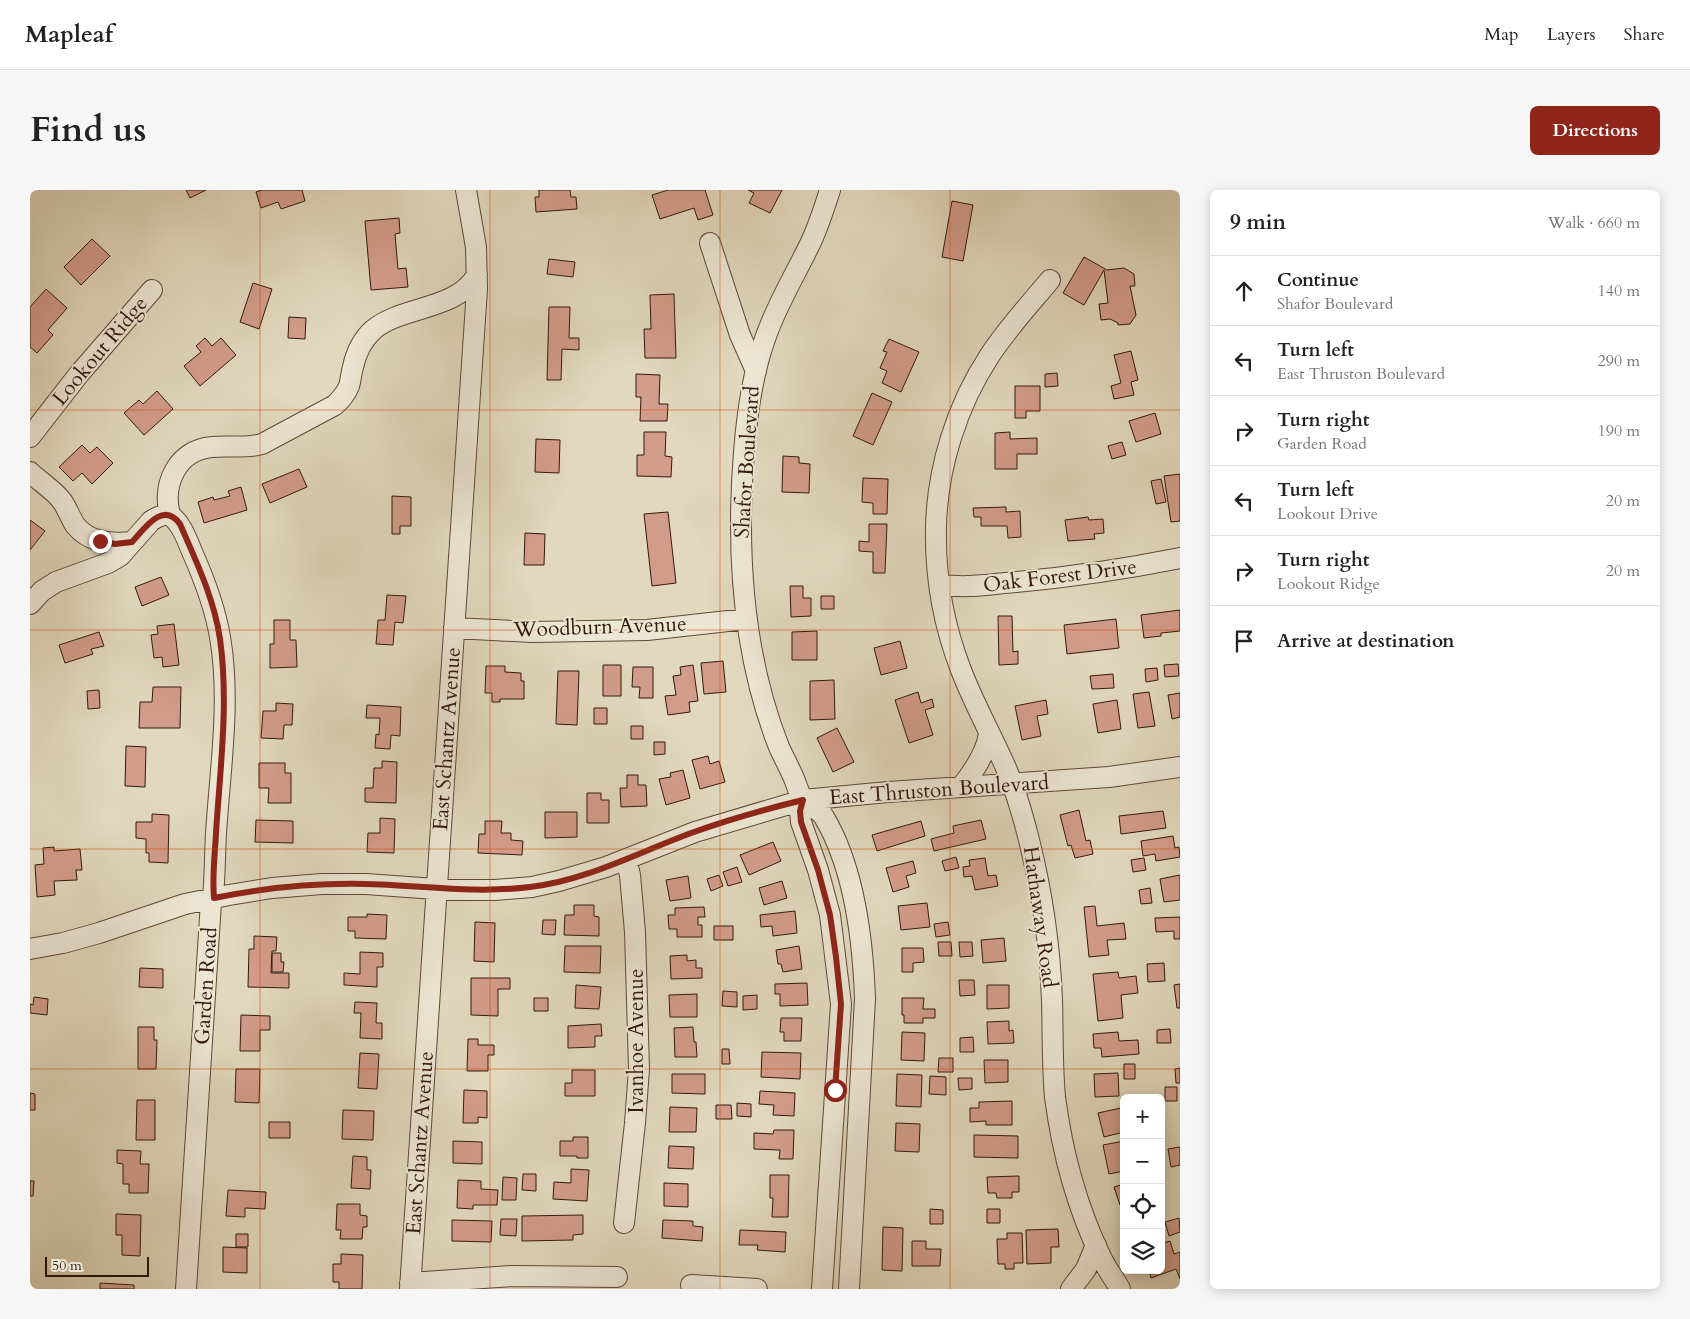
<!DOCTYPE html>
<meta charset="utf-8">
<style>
:root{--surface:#fff;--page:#f6f6f6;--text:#222;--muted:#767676;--line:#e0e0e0;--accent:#8f2418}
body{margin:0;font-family:Cardo,serif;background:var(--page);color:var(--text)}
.controls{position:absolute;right:15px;bottom:15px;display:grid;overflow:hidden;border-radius:8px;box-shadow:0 2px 12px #0003}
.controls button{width:45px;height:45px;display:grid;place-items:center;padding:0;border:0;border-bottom:1px solid var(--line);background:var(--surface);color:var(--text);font:25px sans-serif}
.scale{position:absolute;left:15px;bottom:12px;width:104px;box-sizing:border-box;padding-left:5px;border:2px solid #33190c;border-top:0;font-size:14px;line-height:18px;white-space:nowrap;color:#33190c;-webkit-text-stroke:4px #ece6d4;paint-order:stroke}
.stop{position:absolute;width:15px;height:15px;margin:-11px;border:4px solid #8f2418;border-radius:50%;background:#fff}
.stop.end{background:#8f2418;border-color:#fff;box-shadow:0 1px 5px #0008}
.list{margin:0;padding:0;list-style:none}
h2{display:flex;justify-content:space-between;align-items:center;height:65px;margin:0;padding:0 20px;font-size:21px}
h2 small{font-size:16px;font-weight:400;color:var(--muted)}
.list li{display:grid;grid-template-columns:32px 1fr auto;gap:15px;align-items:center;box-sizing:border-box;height:70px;padding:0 20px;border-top:1px solid var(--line)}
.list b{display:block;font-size:19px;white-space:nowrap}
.list p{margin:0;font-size:16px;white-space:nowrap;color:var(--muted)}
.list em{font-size:16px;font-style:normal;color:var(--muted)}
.icon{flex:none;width:28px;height:28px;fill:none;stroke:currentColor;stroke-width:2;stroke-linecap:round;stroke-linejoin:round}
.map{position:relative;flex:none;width:1150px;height:1099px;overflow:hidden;border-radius:8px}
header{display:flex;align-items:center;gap:30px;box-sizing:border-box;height:70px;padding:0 25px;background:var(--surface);border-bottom:1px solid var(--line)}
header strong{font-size:24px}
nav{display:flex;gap:28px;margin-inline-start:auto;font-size:18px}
.intro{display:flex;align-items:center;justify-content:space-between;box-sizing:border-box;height:120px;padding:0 30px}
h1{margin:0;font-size:35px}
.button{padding:12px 22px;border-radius:8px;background:var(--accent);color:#fff;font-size:18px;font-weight:700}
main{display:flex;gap:30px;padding:0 30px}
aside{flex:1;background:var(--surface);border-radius:8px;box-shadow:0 2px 12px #0003}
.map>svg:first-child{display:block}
</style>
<header>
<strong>Mapleaf</strong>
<nav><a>Map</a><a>Layers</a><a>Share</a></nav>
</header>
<div class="intro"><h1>Find us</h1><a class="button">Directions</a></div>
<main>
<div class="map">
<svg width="1150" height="1099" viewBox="0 0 1150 1099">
<rect width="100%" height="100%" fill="#e1d8bd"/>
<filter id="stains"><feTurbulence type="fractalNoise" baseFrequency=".004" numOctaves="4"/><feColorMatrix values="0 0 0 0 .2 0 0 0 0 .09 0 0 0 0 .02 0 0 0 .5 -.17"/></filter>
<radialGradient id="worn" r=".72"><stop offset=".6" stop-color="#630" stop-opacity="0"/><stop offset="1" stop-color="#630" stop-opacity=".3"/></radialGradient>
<path fill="#d29c8a" stroke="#33190c" d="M156 0H176L160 8Z
M232 0H272L275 11 251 19 248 12 231 18 226 2Z
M509 0H540L541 7H546L547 19 506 22 505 7H509Z
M638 0H675L683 25 668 30 664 18 630 29 622 5Z
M718 0H752L740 23 719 13 724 3Z
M922 11 943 15 933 71 912 67Z
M369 28 370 43 365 44 368 79 376 78 378 97 341 100 335 31Z
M62 49 80 66 51 95 34 77Z
M1054 67 1077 80 1094 78 1104 84 1105 96H1100L1106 125 1100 134 1088 135V133L1080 129 1071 130 1069 114 1078 113 1074 80 1054 115 1033 103Z
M519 69 545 72 543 87 517 84Z
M223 93 242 99 229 139 210 132Z
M16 99 37 118 18 140 23 145 7 163 0 157V117Z
M644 104 646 168H615L614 139H621L620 105Z
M519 117H540L539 148H549V160L532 159 531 190H517Z
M259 127 276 128 275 149 258 148Z
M175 148 182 156 191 148 206 165 170 196 154 176 171 162 166 156Z
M859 149 889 162 871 202 852 193 857 181 850 178 857 162 853 161Z
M1101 161 1108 190 1101 192 1104 205 1084 209 1081 196 1091 193 1084 165Z
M1027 183 1028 196 1015 197V184Z
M606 184 630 185 629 214H638L637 231H610L611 207H606Z
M985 196H1010V221H996V228H985Z
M127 201 143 219 114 245 94 223 109 210 113 214Z
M842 203 862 212 843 255 823 246Z
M1125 223 1131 244 1106 252 1099 231Z
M614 242H636L635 266 642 267 641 287 607 286V265H614Z
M980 242V249L1007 248V264H987V279H965V243Z
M506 249 530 250 529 283 505 282Z
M1092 252 1096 265 1082 269 1078 256Z
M52 255 60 263 67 257 83 273 62 294 52 283 43 291 29 277Z
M753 266 769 267V273L780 274 779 303 752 302Z
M269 279 277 297 240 313 232 294Z
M1150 284V331L1141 332 1134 286Z
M833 288 858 289 857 324H843V313L832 312Z
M1131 289 1136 312 1126 314 1121 291Z
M211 297 217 320 174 333 168 312 183 307 184 310 200 306 198 301Z
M362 306 381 307V336H370V344H362Z
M976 317V322L990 321 991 347 978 348 977 336H951V327H944L943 318Z
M638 322 646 393 622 396 614 324Z
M1058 327 1059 330 1073 329 1074 343 1064 344 1065 349 1038 351 1035 330Z
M0 330 15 341 0 360Z
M839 334H857L855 383H843V362L829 361V351L839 352Z
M495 343 515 344 514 375H494Z
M131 387 139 405 112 416 105 397Z
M760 396H773V408H781V426L761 427Z
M357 405 376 406 373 433 365 432 363 455 346 454 348 430H355Z
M791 406H804V419H791Z
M1150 420V441L1131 443V446L1114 448 1111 425Z
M968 426H982L983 462 988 461V474L969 475Z
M1086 429 1089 458 1037 464 1034 435Z
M244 430H260V450H266L267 477 240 478V454H244Z
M144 434 149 475 133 477 132 467 124 468 121 445 128 444 127 436Z
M787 441V470H762V442Z
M69 442 74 456 61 459 63 464 35 473 29 455Z
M870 451 877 478 851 485 844 458Z
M693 471 696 502 674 504 671 473Z
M1148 474 1149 486 1135 487 1134 475Z
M573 475H591V506H573Z
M663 475 668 511 659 512 660 522 638 525 635 506 646 505 643 486 651 485 650 477Z
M456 476H475V482L491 483V491H494V509H470V512H462V503H455Z
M603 477H623V508H609L610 497H602Z
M1127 478 1128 490 1116 492 1115 479Z
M528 481H549L547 535 526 534Z
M1083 484 1084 498 1062 499 1060 486Z
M804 490 805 529 780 530V491Z
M123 497H151L150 538H109L110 512H122Z
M69 500 70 518 58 519 57 501Z
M888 502 891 513 902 509 904 517 895 520 903 545 879 553 865 510Z
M1119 502 1125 536 1108 538 1103 504Z
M1150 503V527L1142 529 1138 505Z
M1016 510 1018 524 1007 526 1011 546 992 550 985 516Z
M1087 510 1091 539 1068 543 1063 514Z
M246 513 263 514 262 535H254L253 549 231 548 233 521H246Z
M337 515 371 517 370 546 361 545 360 559 345 558 346 544 349 545 350 528H336Z
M564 518H577V534H564Z
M601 536H613V549H601Z
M807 538 824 572 803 582 787 548Z
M624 552H635V564L624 565Z
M96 556 116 557 115 597 95 596Z
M678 566 680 574 689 571 695 592 670 599 662 570Z
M352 571 367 572 366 613 335 612V598H343L344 578H352Z
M229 573H255V583H261V613H238L239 598H229Z
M653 580 660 608 636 615 629 589 641 587 640 583Z
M597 585H608V595H616L617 616 591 617 590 598H597Z
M557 603H571V610H579V633H557Z
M1049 620 1056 651 1060 650 1063 664 1045 668 1041 655 1038 656 1030 625Z
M1133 621 1136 638 1091 644 1089 626Z
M515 622H547V647L515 648Z
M122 624 139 625 138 673 119 672V663H116V649L106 648V632H122Z
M350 628 365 629 364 663 337 662 338 643H350Z
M226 630 263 631V653L225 652Z
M951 630 956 649 904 661 901 649 924 643 923 636Z
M455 631H472L471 643H481V650L493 651 492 665 448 663 449 644H455Z
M891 631 895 646 847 661 842 645Z
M1143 646 1145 658 1149 657 1150 667 1126 671 1125 664 1113 666 1111 651Z
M743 652 751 671 719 685 710 665Z
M24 657V661L50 659 52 680H46L47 690 24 691 25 705 7 707 5 675 14 674 13 658Z
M926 667 929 678 915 681 912 671Z
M955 668 958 686 966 685 968 696 945 700 942 686 934 687 933 677 940 676 939 670Z
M1114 668 1116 680 1103 682 1101 670Z
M883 671 886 683 876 686 879 697 863 702 856 678Z
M707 677 712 692 698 696 693 682Z
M689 685 693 696 681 701 677 689Z
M1150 685V710L1134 712 1130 689Z
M658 686 661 708 640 711 636 690Z
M752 691 757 708 734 715 729 698Z
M1120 698 1122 713 1111 714 1109 700Z
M897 713 900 737 871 740 868 716Z
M544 715H564V726L569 727V746L534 745 535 725H544Z
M1065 716 1067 736 1094 733 1096 749 1077 750 1079 765 1059 767 1054 717Z
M674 717 675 727H668V735H672V747H647V739H639L638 725H645V718Z
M765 721 767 743 743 746 742 736 731 737 730 725Z
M337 724 357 725 356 749 325 748V741H318V727H337Z
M1150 727V749H1144V741L1126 742 1125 728Z
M513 730H526L525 745 512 744Z
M445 732 465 733 464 772 444 771Z
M918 732 920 745 906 747 904 734Z
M684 736H703V750H684Z
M224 746 247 747 246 761H242L241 783H259V798L218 797 219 759H224Z
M974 748 976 771 953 773 951 750Z
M908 752H921L922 766H909Z
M929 752H942L943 766 930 767Z
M535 756H571L570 783 534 782Z
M769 756 772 779 753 782 751 774H748L746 760Z
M872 758H893L894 772 883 773V782H872Z
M330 762 353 763V777H347V797L314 795V783L330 784Z
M242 763H251V772H254L253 782H242Z
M657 765V771L666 770V778H672V788L641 789 640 766Z
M1134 773 1135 791 1118 792 1117 774Z
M110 778 133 779V798L109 797Z
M1088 782 1089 788 1106 786 1108 803 1091 805 1093 828 1068 831 1063 784Z
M441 788H480V799H468V826L441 825Z
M929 790H944L945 805 930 806Z
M777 793 778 815 750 816V804H745V794Z
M1150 794V818H1147L1144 795Z
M546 795 571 797 569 819 545 818Z
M957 795H979V818L957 819Z
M693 801 707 802V817L692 816Z
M667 804V827H640L639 805Z
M727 805V819L713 820V806Z
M4 807 18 809 17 825 0 823V814L3 815Z
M504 808H518V821H504Z
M872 808H894L893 819H905V828H893V833H874V825H872Z
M325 812 347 813 346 833H352V849L330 848 331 823H324Z
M211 825 240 826V840H230V861H210Z
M751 828H772L771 851H754V842H750Z
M979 831V841L983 840 984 853 958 854 957 832Z
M571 834 572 846H565V857L538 858V836Z
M108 837H124V850H127L126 879H108Z
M663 837 664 852H666L667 867H645L644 838Z
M1140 839 1141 853H1127V840Z
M872 842 895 843 894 871 871 870Z
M1088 842 1089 851 1108 850 1109 864 1072 867 1071 858H1064L1063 844Z
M943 847 944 862H930V848Z
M438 849H448V855H464V865H458V881H437Z
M692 859H699L700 874H692Z
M732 862 771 863 770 889 731 887Z
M330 863 349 864 347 899 328 898Z
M909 868H923V882H908Z
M954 870H978V892L955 893Z
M1094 874H1105V889H1094Z
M1150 878V893H1146L1145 879Z
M206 879H230L229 913 205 912Z
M542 880H565V906H535V893H542Z
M1088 883 1089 906 1065 907 1064 884Z
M642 884H675V904L642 903Z
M867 884 892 885 891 917 866 916Z
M900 886 916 887V905L899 904Z
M928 888H942V899L929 900Z
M1135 897H1147V911H1135Z
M434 900 457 901V928L448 927V933H433Z
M730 901 765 903 764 926 743 925 744 915 729 914Z
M0 903 5 904V920H0Z
M107 910H125V950H106Z
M982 911V935H956V931L940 932V918H949V912Z
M707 913 721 914V927L707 926Z
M686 915H701L702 929H686Z
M640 917 667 918 666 942H639Z
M1091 918 1094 930V942L1074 947 1068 923Z
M313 920 344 921 343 950 312 949Z
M239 932H260V948H239Z
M866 933 890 934 889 962 865 961Z
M744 940H764L763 969H749L750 960 724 959V943L743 944Z
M944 945 988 946V968L944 967Z
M543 947H558V968H547V966H530V951H543Z
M423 951 452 952V974L423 973Z
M1094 951V981L1079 984 1073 955Z
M639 956 664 957 663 979 638 978Z
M1150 957V975L1141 977 1138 959Z
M87 960 111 961 110 974H119L118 1003H99V994H93V974L87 973Z
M323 966 337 967V980H341L340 999 321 998Z
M541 979 559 980 557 1011 523 1009 524 992 541 993Z
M493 984H506V1001L492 1000Z
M740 985H759L758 1027H742L743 1008H740Z
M989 986V1002H982V1008H967L966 1003H958L957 987Z
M473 987 487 988 486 1010H472Z
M428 990 451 991V999L468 1000 467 1015H443V1019L427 1018Z
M0 991H4L3 1006H0Z
M634 993 658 994V1017L634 1016Z
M1094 994V1014L1090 1015 1084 997Z
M198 1000 236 1002 235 1019 215 1018V1027L196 1026Z
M307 1014H330V1025L337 1026V1037H333L332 1049H310L311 1040H306Z
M900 1019 913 1020V1034H900Z
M957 1019H970V1033H957Z
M86 1024 111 1025 110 1066 92 1065V1045H86Z
M553 1025V1044L543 1045V1050L492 1051V1026Z
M1149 1028 1150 1042 1139 1046 1135 1032Z
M471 1029H487L486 1046 470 1045Z
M422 1030 462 1031 461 1052 422 1051Z
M633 1030 663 1031V1036L673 1037 672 1051 632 1048Z
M853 1037 873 1038 872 1081 852 1080Z
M1028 1039 1029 1057H1021V1073L997 1074 996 1040Z
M710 1040 756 1042 755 1062 727 1060 728 1055H709Z
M977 1043H992L993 1073H984V1079H975V1074H968L967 1049H977Z
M206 1044H218V1057H206Z
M882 1051H896V1059H911L910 1076H882Z
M1140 1051 1144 1064 1150 1062V1089L1146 1079 1121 1088 1119 1080H1131V1054Z
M193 1057 217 1058V1083L193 1082Z
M311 1064 333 1065 332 1099H309V1092H303V1074H311Z
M70 1093 104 1095V1099H70Z"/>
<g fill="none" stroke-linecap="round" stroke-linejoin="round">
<defs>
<path id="minor" d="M800 0C794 19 788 38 779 56 764 87 746 116 735 149 722 185 717 224 714 262 706 362 712 463 749 557 753 566 758 575 762 584 766 592 768 601 772 608 777 616 789 618 794 627 825 679 833 751 835 809L819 1099
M680 53 710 145 726 181
M1020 90C1000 114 977 139 960 165 927 215 907 278 906 338 905 386 914 436 931 480 944 514 962 546 976 578 986 601 993 626 999 650 1012 702 1020 756 1022 810 1023 842 1022 874 1025 907 1032 961 1047 1017 1071 1067 1076 1078 1084 1088 1090 1099
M0 247 49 184 122 100
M0 282C10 292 23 299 32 311 37 318 40 327 45 335 59 353 81 354 102 352
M140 325C152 334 157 350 163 364 175 391 185 418 190 447 201 511 190 579 186 644 185 655 185 706 181 712L156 1099
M140 325C132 294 147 260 182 257 200 255 215 259 232 254L305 215C311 209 316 204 319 196 321 190 321 183 323 177 326 163 332 150 343 140 373 115 426 121 447 85
M909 394C934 399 960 394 986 392 1041 387 1095 379 1150 368
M0 414 12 401 26 392 78 373 90 366 121 331C127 327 133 324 140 325
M424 438 502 442 617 440 716 429
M931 597C943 582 956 564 959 544
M773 610 770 621 771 632 788 680 800 725 811 814 792 1099
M0 759 33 753 69 743 155 714 199 705 242 698 292 694H336L419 700H465L502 697 529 691 576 677 665 642 773 610 858 602 1079 587 1150 577
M594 1033 605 933 609 879 605 742 600 685 596 669
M380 1093 482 1086 587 1087
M661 1095 727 1099
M380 1099 447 99 446 57 436 0
M1041 1099 1056 1079 1066 1055"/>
</defs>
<use href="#minor" stroke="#5e4938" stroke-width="22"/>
<use href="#minor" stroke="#ece6d4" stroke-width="20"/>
</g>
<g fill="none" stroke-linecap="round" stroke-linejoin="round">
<path stroke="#8f2418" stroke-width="6" d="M70 351 85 354 102 352C114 339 133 310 150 334 166 371 184 408 190 449 199 513 190 579 186 643 185 664 182 686 184 708 233 698 283 693 334 694 390 695 443 704 500 697 556 691 611 661 664 642 700 629 736 619 773 610L770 621 771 632 788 680 800 725 806 767 811 814 805 900"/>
</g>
<path fill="none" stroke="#cd4f0c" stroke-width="1" stroke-opacity="0.55" d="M230 0V1099M460 0V1099M690 0V1099M920 0V1099M0 220H1150M0 440H1150M0 659H1150M0 879H1150"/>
<g text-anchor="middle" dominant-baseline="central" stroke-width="4" stroke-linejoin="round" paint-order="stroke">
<g font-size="21" fill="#33190c" stroke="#ece6d4">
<text transform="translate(70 161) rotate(-50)">Lookout Ridge</text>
<text transform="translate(717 272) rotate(-86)">Shafor Boulevard</text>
<text transform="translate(1030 386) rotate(-7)">Oak Forest Drive</text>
<text transform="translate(570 437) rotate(-2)">Woodburn Avenue</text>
<text transform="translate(417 549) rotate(-86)">East Schantz Avenue</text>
<text transform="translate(909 600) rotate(-4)">East Thruston Boulevard</text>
<text transform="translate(1010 727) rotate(82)">Hathaway Road</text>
<text transform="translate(176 796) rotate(-86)">Garden Road</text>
<text transform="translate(606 851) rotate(-90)">Ivanhoe Avenue</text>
<text transform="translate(390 953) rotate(-86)">East Schantz Avenue</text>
</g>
</g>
<rect width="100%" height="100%" filter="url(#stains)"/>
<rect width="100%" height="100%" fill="url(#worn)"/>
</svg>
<div class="controls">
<button>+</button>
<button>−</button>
<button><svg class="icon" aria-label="locate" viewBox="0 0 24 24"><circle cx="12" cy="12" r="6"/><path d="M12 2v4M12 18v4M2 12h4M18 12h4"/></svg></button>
<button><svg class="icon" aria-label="layers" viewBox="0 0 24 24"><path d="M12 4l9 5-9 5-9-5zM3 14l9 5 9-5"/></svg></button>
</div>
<div class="scale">50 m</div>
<div class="stop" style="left:805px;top:900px"></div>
<div class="stop end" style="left:70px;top:351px"></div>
</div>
<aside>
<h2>9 min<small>Walk · 660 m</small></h2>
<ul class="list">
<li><svg class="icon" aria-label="ahead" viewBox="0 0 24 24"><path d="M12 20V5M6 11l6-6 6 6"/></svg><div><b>Continue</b><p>Shafor Boulevard</p></div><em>140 m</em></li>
<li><svg class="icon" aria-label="left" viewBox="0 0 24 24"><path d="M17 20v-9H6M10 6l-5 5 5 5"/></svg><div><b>Turn left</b><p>East Thruston Boulevard</p></div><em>290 m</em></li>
<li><svg class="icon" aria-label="right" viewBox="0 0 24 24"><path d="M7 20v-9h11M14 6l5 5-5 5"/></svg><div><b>Turn right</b><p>Garden Road</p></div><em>190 m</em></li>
<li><svg class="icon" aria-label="left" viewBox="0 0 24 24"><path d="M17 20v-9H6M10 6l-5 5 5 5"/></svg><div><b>Turn left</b><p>Lookout Drive</p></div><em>20 m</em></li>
<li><svg class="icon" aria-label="right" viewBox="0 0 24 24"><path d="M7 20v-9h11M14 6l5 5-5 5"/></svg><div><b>Turn right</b><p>Lookout Ridge</p></div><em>20 m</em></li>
<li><svg class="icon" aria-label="arrive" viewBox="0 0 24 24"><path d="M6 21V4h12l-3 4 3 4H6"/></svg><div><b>Arrive at destination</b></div></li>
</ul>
</aside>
</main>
